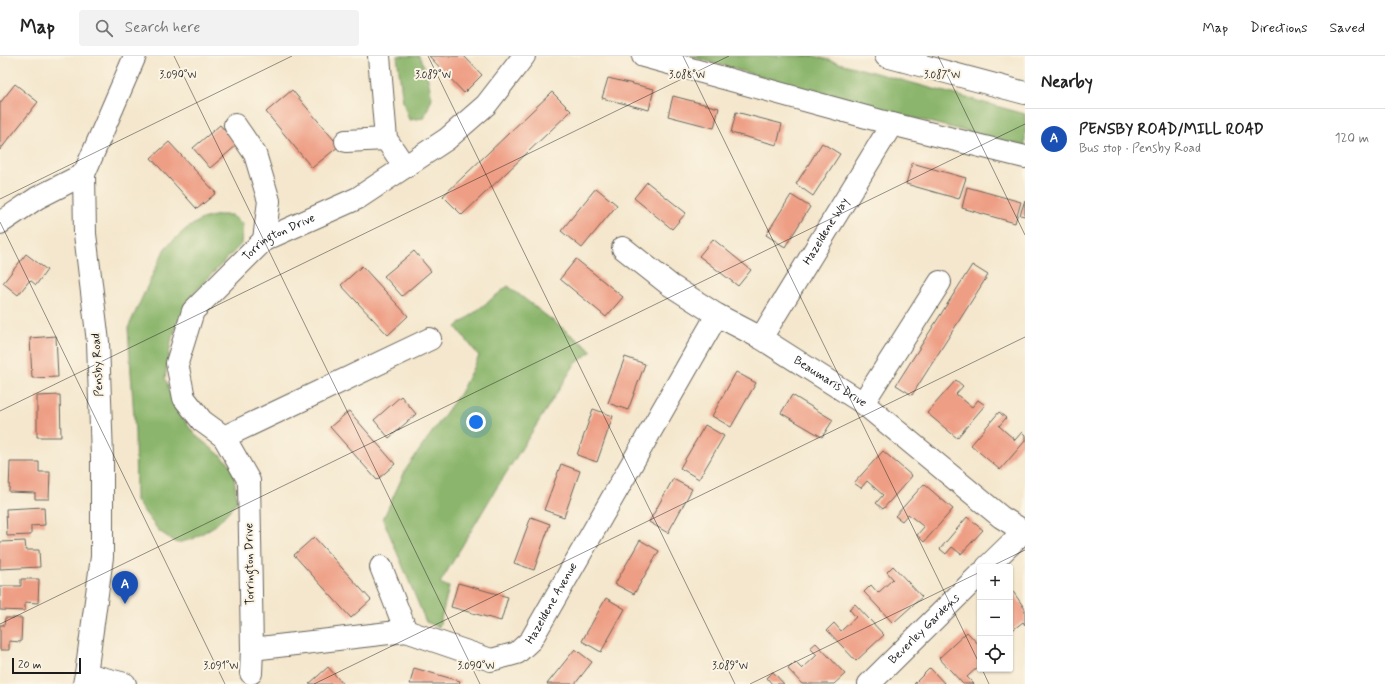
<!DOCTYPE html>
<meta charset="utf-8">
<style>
:root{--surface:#fff;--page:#f2f2f2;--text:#222;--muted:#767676;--line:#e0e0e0;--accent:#c8321e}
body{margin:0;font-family:Mynerve,sans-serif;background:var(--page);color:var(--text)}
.controls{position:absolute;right:12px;bottom:12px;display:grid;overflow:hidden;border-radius:4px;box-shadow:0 1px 3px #0004}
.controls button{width:36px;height:36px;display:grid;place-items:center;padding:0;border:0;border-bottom:1px solid var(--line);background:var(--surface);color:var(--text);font:20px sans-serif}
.scale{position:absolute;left:12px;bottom:10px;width:69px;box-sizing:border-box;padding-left:4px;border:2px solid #1c1c1c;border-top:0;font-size:11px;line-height:14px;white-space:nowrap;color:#1c1c1c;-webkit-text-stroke:3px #fcf5e5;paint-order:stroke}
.you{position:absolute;left:476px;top:366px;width:14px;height:14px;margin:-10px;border:3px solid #fff;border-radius:50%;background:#1a73e8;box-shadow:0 0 0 6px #1a73e833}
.badge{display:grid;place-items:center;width:26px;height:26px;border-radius:50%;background:var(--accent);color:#fff;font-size:13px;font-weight:700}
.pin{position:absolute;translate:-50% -33px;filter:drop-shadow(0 1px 2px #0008)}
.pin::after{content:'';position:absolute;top:21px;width:14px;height:12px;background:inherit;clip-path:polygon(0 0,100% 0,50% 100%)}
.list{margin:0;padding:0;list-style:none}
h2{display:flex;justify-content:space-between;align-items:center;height:52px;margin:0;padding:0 16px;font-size:17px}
h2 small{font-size:13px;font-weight:400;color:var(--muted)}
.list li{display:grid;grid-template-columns:26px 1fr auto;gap:12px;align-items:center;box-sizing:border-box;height:60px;padding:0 16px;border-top:1px solid var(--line)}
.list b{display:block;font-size:15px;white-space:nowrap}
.list p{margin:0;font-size:13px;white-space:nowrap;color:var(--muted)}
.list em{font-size:13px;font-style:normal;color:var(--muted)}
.icon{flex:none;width:22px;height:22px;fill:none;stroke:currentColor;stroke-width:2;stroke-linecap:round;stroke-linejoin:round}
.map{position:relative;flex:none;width:1025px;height:628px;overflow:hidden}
header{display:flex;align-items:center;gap:24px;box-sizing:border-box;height:56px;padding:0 20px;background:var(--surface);border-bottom:1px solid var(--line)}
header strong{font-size:19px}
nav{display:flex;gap:22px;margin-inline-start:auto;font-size:14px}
.search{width:280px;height:36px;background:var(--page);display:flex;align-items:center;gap:10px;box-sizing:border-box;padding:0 14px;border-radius:4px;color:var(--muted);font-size:15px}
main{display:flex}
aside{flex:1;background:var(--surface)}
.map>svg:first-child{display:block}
</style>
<header>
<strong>Map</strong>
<div class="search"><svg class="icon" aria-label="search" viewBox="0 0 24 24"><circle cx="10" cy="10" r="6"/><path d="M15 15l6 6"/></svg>Search here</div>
<nav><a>Map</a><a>Directions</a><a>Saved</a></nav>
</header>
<main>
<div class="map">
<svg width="1025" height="628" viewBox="0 0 1025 628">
<rect width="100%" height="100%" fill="#fcf5e5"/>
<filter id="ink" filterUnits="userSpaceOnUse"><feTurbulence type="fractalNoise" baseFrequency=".025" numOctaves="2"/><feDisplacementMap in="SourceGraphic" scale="8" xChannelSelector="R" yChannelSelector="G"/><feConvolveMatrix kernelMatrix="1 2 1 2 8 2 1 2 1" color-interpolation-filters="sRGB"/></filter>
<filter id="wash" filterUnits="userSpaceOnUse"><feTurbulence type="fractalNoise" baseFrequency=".012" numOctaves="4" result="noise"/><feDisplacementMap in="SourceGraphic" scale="16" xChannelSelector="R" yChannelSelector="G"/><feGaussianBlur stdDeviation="0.9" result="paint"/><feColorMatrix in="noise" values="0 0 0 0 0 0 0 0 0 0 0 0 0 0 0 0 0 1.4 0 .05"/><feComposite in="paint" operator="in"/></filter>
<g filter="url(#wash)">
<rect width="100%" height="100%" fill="#f4e7cd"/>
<path fill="#8bb56c" stroke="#546844" d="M397 0H419L426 14 432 42 424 62 409 64 403 46Z
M689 0H814L1025 58V90L849 46Z
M218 159H231L243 168 241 188 193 238 172 281 165 322 176 353 195 379 220 399 233 411 237 446 216 469 193 483 177 487 159 475 136 445 135 377 128 272 165 192 186 173 202 163Z
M508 230 592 295 575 308 496 433 440 527 449 531 439 571 426 566 383 463 406 413 460 337 479 300 456 271Z"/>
<g id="blocks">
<path fill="#ee9e84" d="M429 0H464L482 19 464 37Z
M608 22 654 33 649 54 602 42Z
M15 28 38 46 0 94V47Z
M292 34 339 90 312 112 266 56Z
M552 36 571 55 462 159 443 140Z
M673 40 719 52 714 72 668 60Z
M736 56 782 68 777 89 731 77Z
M220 69 237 89 210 112 193 92Z
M169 86 216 137 197 153 151 102Z
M822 87 840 98 813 140 796 128Z
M912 107 966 122 959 143 906 128Z
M647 126 686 157 672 173 634 142Z
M967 131 1021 146 1015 167 962 152Z
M596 132 617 149 582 192 561 175Z
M791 139 810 151 785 191 766 179Z
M1025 144V160L1020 159Z
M713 183 751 214 738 230 699 200Z
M414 195 431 215 402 240 384 220Z
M26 198 47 214 36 229 30 224 18 239 3 227Z
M576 203 623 241 606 261 560 223Z
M972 209 988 219 912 339 896 329Z
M362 210 408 260 388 279 341 229Z
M56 280 58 321 32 322 30 282Z
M625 301 645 308 628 354 608 347Z
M736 316 756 327 731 371 712 360Z
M956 324 963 330 956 338 972 351 978 344 985 349 957 382 927 357Z
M60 339 61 381H37V340Z
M792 339 833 364 822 381 781 357Z
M401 340 416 358 389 382 374 364Z
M593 353 613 360 597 406 577 399Z
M349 355 395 408 377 424 330 371Z
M999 356 1006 362 999 370 1015 384 1022 376 1025 379V385L1000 414 971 389Z
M705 369 724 380 699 423 680 412Z
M883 395 912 420 883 453 876 447 883 439 867 425 861 432 854 427Z
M10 406H39V416H50L49 443H35V437L9 436Z
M561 408 580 415 564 461 544 454Z
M673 423 692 433 668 477 649 466Z
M924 428 953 453 924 486 917 479 924 471 908 458 902 465 895 460Z
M44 451 45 469 31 470V479L7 480 6 453Z
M531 461 550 468 534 514 514 507Z
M967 461 983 474 961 498 952 491 946 498 940 493Z
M314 481 371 544 351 562 294 499Z
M640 484 659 495 634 538 615 528Z
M25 485 26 494H39L40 511 0 513V486Z
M893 510 922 541 893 567 864 536 871 529 878 537 893 523 887 516Z
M21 523H39L38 547 25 546V555L0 554V530H21Z
M458 527 508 541 501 565 451 551Z
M1012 534 1025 553V569L1023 566 1010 576V536Z
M606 542 625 553 601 596 582 585Z
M855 548 884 579 856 605 827 574 834 567 841 575 856 561 849 553Z
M5 562H22L21 586 9 585V594H0V569H4Z
M967 576 980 590V609L967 621 974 628H963L939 602Z
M816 587 845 618 834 628H802L788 613 795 606 802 613 817 599 810 592Z
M575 593 592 606 575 628H547Z
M328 611 343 628H309Z
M414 612 460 625 459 628H410Z
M930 612 945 628H914Z
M773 616 784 628H772L767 622Z"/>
</g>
</g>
<g filter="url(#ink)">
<use href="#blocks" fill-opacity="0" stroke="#68635a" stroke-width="1"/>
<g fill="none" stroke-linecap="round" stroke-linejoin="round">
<defs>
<g id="minor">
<path d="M379 0 386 83 405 111"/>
<path d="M643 0 892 68 1025 101"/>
<path d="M235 69 255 98 269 145 264 184"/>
<path d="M346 85 386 83"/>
<path d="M0 167 37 142 84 118"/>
<path id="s1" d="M623 192 670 229 717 259 761 282 863 347 1001 461 1025 476"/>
<path id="s2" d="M761 282 892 68"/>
<path d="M863 347 940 226"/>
<path id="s3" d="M224 381 202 365 184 342 177 307 193 255 264 184 358 142 447 83 486 49 524 0"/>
<path d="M381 511 406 575"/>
<path d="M987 511 1023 476"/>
<path id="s4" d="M252 593 406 575 491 604 517 597 531 584 717 259"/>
<path d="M251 617 252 593 249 425 224 381 430 283"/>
<path d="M86 618 125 628"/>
<path id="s5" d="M869 628 980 518"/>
</g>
<path id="major" d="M886 0 1025 37
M84 628 86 618 102 501V401L98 286 85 178 84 118 135 0"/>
</defs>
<use href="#minor" stroke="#68635a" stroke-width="24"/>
<use href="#major" stroke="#68635a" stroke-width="24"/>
<use href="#minor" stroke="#fff" stroke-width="22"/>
<use href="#major" stroke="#fff" stroke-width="22"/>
</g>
</g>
<path fill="none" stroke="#1c1c1c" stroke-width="1" stroke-opacity="0.45" d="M174 0 480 628M428 0 735 628M683 0 980 609M938 0 1025 179M0 143 292 0M0 166 225 628M0 355 729 0M990 511 1025 494M0 568 1025 68M982 613 989 628M314 628 1025 281M750 628 980 516"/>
<g text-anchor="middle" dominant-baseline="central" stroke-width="4" stroke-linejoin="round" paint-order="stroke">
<g font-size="12" fill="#1c1c1c" stroke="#fcf5e5">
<text stroke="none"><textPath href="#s2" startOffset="125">Hazeldene Way</textPath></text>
<text stroke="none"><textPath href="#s3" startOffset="261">Torrington Drive</textPath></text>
<text transform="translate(98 309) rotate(-93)">Pensby Road</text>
<text stroke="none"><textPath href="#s1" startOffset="247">Beaumaris Drive</textPath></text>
<text transform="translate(250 508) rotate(-91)">Torrington Drive</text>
<text stroke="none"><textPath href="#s4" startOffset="333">Hazeldene Avenue</textPath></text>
<text stroke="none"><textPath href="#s5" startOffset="78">Beverley Gardens</textPath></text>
</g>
</g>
<g font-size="10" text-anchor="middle" fill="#1c1c1c" stroke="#fcf5e5" stroke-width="4" stroke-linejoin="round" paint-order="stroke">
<text x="178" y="22">3.090°W</text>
<text x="433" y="22">3.089°W</text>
<text x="687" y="22">3.088°W</text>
<text x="942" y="22">3.087°W</text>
<text x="221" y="613">3.091°W</text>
<text x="476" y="613">3.090°W</text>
<text x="730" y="613">3.089°W</text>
</g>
</svg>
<div class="controls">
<button>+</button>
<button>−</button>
<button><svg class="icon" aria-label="locate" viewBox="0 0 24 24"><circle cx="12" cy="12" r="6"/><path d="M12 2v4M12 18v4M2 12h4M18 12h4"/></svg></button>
</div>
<div class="scale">20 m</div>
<div class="you"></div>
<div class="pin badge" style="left:125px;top:548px;background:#1a4fb4">A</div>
</div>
<aside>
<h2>Nearby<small></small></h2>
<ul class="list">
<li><span class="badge" style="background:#1a4fb4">A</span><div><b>PENSBY ROAD/MILL ROAD</b><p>Bus stop · Pensby Road</p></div><em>120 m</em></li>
</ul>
</aside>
</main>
